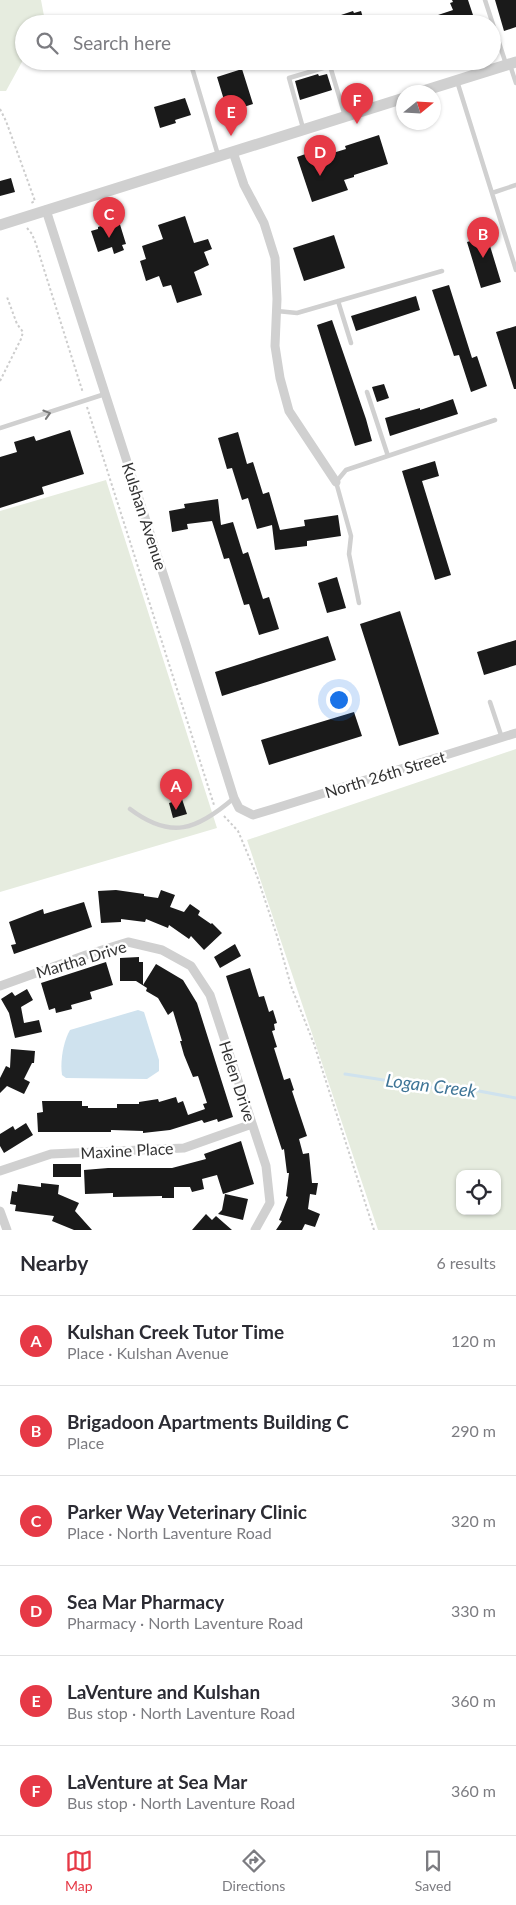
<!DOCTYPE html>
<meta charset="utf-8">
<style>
:root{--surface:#fff;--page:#f7f7f7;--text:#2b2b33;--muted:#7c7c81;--line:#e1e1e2;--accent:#e63946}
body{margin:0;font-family:Lato,sans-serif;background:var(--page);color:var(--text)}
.controls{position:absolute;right:15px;bottom:15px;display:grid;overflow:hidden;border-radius:10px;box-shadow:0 1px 4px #0004}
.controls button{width:45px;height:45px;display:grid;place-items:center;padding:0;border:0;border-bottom:1px solid var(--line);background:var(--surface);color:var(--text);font:25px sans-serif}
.compass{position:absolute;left:396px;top:85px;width:45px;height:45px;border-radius:50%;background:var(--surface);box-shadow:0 1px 4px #0004;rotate:72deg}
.you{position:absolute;left:338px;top:699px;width:18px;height:18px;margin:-12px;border:4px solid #fff;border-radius:50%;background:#1a73e8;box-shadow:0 0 0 8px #1a73e833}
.badge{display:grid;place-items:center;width:32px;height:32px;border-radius:50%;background:var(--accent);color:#fff;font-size:16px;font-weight:700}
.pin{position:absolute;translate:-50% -41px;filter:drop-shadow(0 1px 2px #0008)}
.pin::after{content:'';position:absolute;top:26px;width:18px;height:15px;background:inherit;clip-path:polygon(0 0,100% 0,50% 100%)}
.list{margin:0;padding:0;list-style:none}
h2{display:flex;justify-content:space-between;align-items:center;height:65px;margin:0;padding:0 20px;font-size:21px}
h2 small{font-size:16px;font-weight:400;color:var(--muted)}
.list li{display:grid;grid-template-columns:32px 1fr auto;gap:15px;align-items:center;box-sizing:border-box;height:90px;padding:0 20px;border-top:1px solid var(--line)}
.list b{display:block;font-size:19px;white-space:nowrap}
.list p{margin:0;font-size:16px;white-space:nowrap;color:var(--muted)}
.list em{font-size:16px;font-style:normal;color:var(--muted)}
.icon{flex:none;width:28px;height:28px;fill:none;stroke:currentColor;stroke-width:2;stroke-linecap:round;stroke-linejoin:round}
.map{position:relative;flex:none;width:516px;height:1230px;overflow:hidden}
.search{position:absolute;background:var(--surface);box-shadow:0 1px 4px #0004;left:15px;right:15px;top:15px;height:55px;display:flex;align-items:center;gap:12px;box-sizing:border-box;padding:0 18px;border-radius:28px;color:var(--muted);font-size:19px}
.sheet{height:605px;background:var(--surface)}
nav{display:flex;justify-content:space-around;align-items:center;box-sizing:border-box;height:70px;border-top:1px solid var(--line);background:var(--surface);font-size:14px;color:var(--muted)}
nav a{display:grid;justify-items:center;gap:2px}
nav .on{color:var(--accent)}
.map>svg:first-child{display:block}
</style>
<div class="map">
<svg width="516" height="1230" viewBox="0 0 516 1230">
<rect width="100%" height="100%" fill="#fff"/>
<path fill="#e6ecdf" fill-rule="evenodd" d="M0 0H41L44 16 34 24H24V32L17 37 23 60 6 91H0Z
M106 480 217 828 0 892V511Z
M516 749V1230H378L247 840ZM460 1174H497V1211H460Z"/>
<path fill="#cfe2ee" d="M138 1010 144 1012 159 1060V1071L147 1079 66 1078 62 1075C60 1062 63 1042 70 1030Z"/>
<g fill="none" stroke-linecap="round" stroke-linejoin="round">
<path stroke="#cfe2ee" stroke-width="3" d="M345 1074 448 1090 463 1088 516 1098"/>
</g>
<path fill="#1a1a1a" d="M452 0H468L476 24H434L432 17 453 10 450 3 453 2Z
M495 0H516V27L504 31Z
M353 11 354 13 361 11 364 21 355 24H344L341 15Z
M242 69 253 104 222 114 218 102 224 100 217 77Z
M318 74 319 76 327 74 332 90 300 100 295 81Z
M185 98 191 115 175 120 176 123 160 128 154 107Z
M379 135 388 164 354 175V177L344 180 348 190 312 202 297 157 314 151 316 158 346 149 345 146Z
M11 178 15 192 0 196V181Z
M185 216 194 243 208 239 212 249 204 252 209 265 194 272 202 295 177 303 171 285 163 287 159 276 146 281 140 261 146 259 142 246 163 239 158 225Z
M118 218 126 244 122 245 124 250 114 254 112 247 98 252 91 231 98 229V227L106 224V221Z
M334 235 345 268 304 281 293 248Z
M487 236 501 282 481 288 467 242Z
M449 285 472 358 477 356 487 386 471 392 459 355 454 356 432 290Z
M416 296 420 310 356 331 351 316Z
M332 320 366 419 372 441 355 446 317 325Z
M516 326V389H514L496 332Z
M384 384 389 398 377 402 372 387Z
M453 399 458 414 390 436 385 418 420 408V410Z
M70 430 84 474 42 487 44 494 0 508V457L17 452 14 442 34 436 36 441Z
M238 432 247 464 253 462 263 494 269 492 280 530 305 526 304 520 338 515 341 536 307 541V546L275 550 272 525 257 529 248 498 242 500 232 468 227 469 218 438Z
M435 461 439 476 422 481 451 575 435 580 402 471Z
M218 499 221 525 233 522 243 554 248 552 263 599 269 597 279 629 259 635 249 604 244 605 229 558 224 559 212 521 187 524 188 529 172 532 169 511 185 508 184 504Z
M337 577 346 608 327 613 318 583Z
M400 611 439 734 399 746 360 624Z
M328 636 336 660 222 696 215 672Z
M516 640V665L484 675 477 652Z
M354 712 362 736 269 765 261 740Z
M182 799 187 814 173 818 169 803Z
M116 890 144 894V896L158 898 161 890 175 895 170 907 184 912 190 904 200 911 198 915 211 924 212 923 222 933 204 950 191 936 189 939 169 925 168 928 146 919 145 922 121 919V922L101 923 98 891Z
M84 902 92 927 14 954 11 945 16 944 9 922 43 909 44 914Z
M235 944 241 956 220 968 214 957Z
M139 957V962H143V985L156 964 183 980 197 1003 233 1117 218 1122 217 1119 204 1123 202 1120 170 1130 143 1133V1131L111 1130V1132H38L37 1113 43 1112 42 1101H82V1106H88V1108H117V1104H139V1102L158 1099 159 1102 176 1097 178 1103 183 1101 188 1115 205 1109 203 1104 207 1103 198 1076 193 1077 184 1055 180 1041H182L173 1011 168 1015 158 998 146 991 147 988 136 981H120V958Z
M106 962 113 985 90 992 92 999 71 1005 72 1009 56 1013 55 1008 49 1010 41 983Z
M250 968 259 997 264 996 269 1012 273 1010 277 1023 274 1024 275 1030 272 1031 277 1047 274 1048 284 1080 290 1078 294 1090 292 1091 307 1136 299 1139 303 1154 309 1153 312 1183H318L316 1195 310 1194 308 1209 320 1214 315 1227 305 1224 302 1230H276L282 1221 279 1220 288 1197 286 1196 289 1173H287L284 1149 282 1150 226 976Z
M27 989 33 1000 21 1007 24 1023 39 1020 42 1032 15 1038 9 1013 1 999 12 992 15 996Z
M11 1049 35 1051 34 1063H32L24 1079 30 1082 24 1094 7 1086 0 1093V1078L6 1066 10 1068Z
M26 1123 33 1135 4 1153 0 1146V1134L13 1126 15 1130Z
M241 1141 254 1184 223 1194 217 1175 202 1179 204 1189 192 1192 190 1187H174V1198H162V1196L113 1197V1193L85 1194 84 1170 108 1168H172L206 1159 204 1154Z
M53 1164H81V1177H53Z
M41 1183 59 1185 58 1194 79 1203 75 1211 92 1230H74L52 1221 54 1216 15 1211 16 1205 10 1204 12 1191 17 1192 18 1184 41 1187Z
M225 1194 248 1199 243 1220 218 1214 222 1210Z
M206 1214 212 1220 216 1216 232 1230H192Z"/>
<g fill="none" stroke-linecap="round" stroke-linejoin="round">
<path stroke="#cdcdcd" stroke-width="2" stroke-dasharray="2.5 2.5" stroke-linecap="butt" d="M0 109 6 121 35 201 31 203
M27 228 32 234 36 244 83 393
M0 381 21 339 23 332 17 324 7 297
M87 407 214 805
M224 816 238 831 257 876 277 936 291 986 314 1044 374 1230"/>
<path stroke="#d0d0d0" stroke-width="4.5" d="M485 0 506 64
M190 61 218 155
M510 65 516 83
M457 81 516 270
M303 128 289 78 330 66 345 116
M492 193 516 185
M338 301 351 343
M277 311 297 313 442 271
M367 392 388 456
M0 428 105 394
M359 603 349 554 351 536 336 482 346 470 495 420
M490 702 502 738
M130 809C171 840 197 830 234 798"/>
<path stroke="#d0d0d0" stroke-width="9" d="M233 152 244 185 264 223 275 258 277 299 275 346 280 378 289 411 336 482
M46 210 186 645 234 798 239 808 253 815 273 809 516 733
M0 986 86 955 128 942 162 950 191 966 210 995 266 1166 270 1203 255 1230
M0 1171 51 1154 184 1148 252 1124
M0 1211 7 1230"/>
<path stroke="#d0d0d0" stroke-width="11" d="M420 92 516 62
M0 225 404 98"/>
</g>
<defs><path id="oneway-chevron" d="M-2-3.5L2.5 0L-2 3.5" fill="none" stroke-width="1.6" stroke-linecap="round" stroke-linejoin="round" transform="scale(1.25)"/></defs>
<use stroke="#7a7a7a" href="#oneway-chevron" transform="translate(47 414) rotate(-17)"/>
<g text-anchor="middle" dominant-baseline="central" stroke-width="5" stroke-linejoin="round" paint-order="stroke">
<g font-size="16" fill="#333" stroke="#fff">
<text transform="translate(145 516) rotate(72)">Kulshan Avenue</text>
<text transform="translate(385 774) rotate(-17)">North 26th Street</text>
<text transform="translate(81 959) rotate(-17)">Martha Drive</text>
<text transform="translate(238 1081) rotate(72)">Helen Drive</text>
<text transform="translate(127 1150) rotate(-3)">Maxine Place</text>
</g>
<g font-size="18" font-style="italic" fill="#3f7597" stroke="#fff">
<text transform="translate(431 1085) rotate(7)">Logan Creek</text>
</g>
</g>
</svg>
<div class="controls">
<button><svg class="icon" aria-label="locate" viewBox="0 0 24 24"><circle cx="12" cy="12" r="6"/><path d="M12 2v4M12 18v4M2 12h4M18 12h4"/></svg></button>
</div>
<svg class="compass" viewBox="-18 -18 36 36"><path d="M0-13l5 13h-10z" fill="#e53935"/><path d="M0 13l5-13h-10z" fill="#7c7c81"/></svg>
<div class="you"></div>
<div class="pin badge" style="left:176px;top:810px">A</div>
<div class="pin badge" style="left:483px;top:258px">B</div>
<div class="pin badge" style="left:109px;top:238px">C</div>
<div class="pin badge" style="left:320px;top:176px">D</div>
<div class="pin badge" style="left:231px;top:136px">E</div>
<div class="pin badge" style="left:357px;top:124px">F</div>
<div class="search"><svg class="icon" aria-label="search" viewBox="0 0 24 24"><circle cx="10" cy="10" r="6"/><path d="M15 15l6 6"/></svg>Search here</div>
</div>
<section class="sheet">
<h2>Nearby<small>6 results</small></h2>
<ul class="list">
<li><span class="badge">A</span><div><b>Kulshan Creek Tutor Time</b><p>Place · Kulshan Avenue</p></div><em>120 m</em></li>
<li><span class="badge">B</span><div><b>Brigadoon Apartments Building C</b><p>Place</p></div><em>290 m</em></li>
<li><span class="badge">C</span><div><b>Parker Way Veterinary Clinic</b><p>Place · North Laventure Road</p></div><em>320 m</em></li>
<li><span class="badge">D</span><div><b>Sea Mar Pharmacy</b><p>Pharmacy · North Laventure Road</p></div><em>330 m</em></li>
<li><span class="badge">E</span><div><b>LaVenture and Kulshan</b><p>Bus stop · North Laventure Road</p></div><em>360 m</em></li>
<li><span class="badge">F</span><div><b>LaVenture at Sea Mar</b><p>Bus stop · North Laventure Road</p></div><em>360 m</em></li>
</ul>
</section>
<nav>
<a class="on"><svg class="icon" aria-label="map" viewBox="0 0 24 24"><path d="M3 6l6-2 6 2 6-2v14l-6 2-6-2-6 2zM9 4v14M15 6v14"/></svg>Map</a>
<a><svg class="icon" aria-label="directions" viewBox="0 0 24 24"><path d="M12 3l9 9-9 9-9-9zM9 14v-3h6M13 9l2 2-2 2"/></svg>Directions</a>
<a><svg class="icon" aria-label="saved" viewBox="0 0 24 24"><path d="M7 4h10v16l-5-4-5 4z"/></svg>Saved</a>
</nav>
